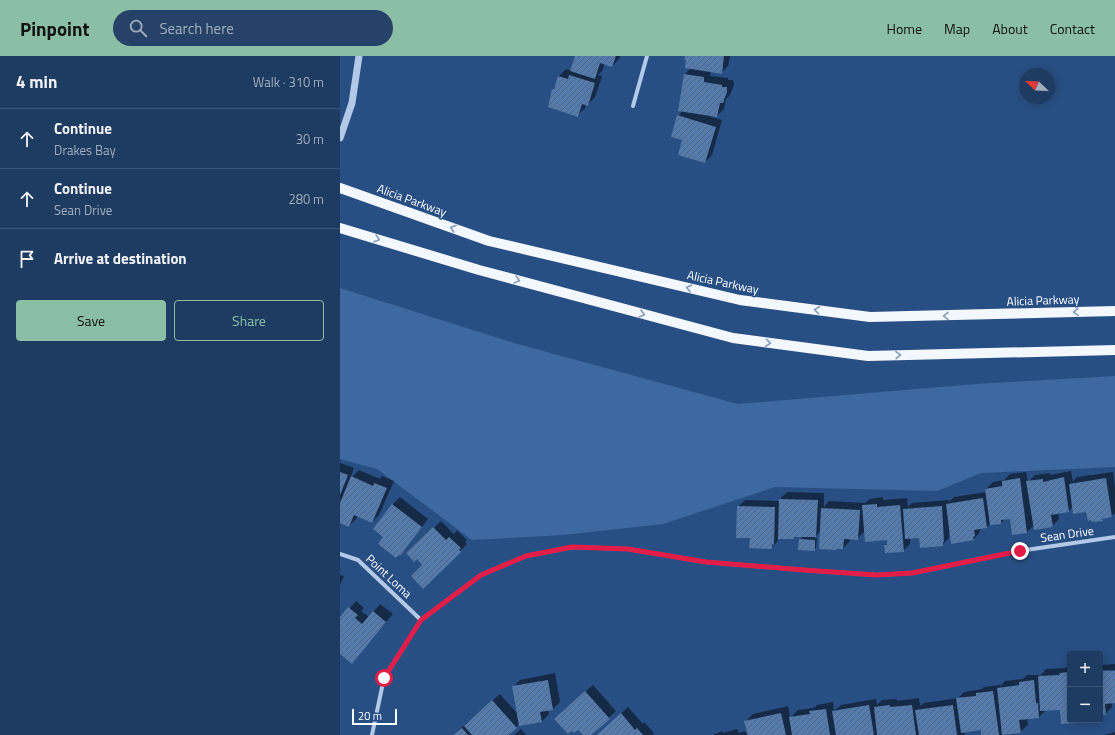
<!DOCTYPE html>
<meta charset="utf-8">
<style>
:root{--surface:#1e3b62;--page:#264268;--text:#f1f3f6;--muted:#a1adbe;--line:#3c5577;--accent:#8abfa5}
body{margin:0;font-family:"Titillium Web",sans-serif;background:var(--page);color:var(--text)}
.controls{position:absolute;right:12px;bottom:12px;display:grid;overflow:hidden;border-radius:4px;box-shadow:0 2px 10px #0003}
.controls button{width:36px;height:36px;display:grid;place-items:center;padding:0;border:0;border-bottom:1px solid var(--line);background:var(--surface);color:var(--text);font:20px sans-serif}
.compass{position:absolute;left:679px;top:12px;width:36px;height:36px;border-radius:50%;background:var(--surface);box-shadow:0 2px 10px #0003;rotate:293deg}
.scale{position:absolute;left:12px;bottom:10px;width:45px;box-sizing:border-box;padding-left:4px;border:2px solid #fff;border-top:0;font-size:11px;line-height:14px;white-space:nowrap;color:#fff;-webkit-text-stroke:3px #284f83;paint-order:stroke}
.stop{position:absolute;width:12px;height:12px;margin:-9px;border:3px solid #e11d48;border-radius:50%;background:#fff}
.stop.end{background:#e11d48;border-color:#fff;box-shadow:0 1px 4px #0008}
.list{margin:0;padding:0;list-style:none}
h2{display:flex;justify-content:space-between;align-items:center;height:52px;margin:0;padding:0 16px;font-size:17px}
h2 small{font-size:13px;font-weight:400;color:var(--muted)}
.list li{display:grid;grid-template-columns:26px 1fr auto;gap:12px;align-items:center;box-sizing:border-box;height:60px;padding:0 16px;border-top:1px solid var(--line)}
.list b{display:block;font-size:15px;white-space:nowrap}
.list p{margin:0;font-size:13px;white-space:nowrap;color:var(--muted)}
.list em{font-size:13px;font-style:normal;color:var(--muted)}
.actions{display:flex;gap:8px;padding:12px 16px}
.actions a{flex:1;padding:9px 0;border:1px solid var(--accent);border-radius:4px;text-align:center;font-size:14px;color:var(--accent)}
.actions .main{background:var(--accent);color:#111}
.icon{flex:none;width:22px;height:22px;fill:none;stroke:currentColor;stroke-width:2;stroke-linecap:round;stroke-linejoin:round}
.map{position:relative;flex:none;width:775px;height:679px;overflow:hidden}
header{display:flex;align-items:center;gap:24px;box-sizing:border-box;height:56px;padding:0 20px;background:var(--accent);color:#111}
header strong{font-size:19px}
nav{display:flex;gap:22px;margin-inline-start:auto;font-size:14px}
.search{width:280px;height:36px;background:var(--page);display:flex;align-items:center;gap:10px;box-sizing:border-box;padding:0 14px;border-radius:22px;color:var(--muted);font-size:15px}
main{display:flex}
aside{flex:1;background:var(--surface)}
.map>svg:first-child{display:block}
</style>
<header>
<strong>Pinpoint</strong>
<div class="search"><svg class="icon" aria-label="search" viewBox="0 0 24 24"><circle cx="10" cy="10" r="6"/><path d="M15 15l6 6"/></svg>Search here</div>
<nav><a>Home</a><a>Map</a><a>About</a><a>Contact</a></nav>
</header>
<main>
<aside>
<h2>4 min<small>Walk · 310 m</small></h2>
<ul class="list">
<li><svg class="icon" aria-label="ahead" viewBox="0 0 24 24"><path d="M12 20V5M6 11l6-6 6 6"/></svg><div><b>Continue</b><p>Drakes Bay</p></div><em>30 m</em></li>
<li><svg class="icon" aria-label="ahead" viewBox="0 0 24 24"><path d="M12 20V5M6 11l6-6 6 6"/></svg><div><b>Continue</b><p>Sean Drive</p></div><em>280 m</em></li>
<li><svg class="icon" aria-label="arrive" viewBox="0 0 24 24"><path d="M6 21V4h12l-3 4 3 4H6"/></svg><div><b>Arrive at destination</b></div></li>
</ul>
<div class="actions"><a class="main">Save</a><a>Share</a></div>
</aside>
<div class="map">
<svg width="775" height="679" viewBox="0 0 775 679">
<defs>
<pattern id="building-hatch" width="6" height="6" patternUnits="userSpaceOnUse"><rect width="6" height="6" fill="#557bad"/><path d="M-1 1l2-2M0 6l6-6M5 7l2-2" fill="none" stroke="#516681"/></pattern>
</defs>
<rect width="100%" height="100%" fill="#284f83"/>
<path fill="#3d69a0" d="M0 232 174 287 398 348 636 328 775 320V411L641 417 597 435 435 431 323 468 223 479 132 484 37 413 0 403Z"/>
<path fill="#0007" d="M236 0H280L279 3 272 10 265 7 262 15 258 19 262 20 255 41 248 48H246L245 52 238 59 213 33 216 30 219 20 226 13 232 15Z
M346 0H390L388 10 381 17 371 15 370 20 388 22V24H393L394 29 390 39 386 43 384 53 377 60H368L382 64 372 99 365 106 343 83 338 60 343 54 345 18 351 12Z
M0 407 14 412 10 423 19 414 40 423 42 420 54 425 39 459 32 466 18 459 16 463 9 470 0 466Z
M731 415 733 426 737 421 773 416 775 431V457L771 460 764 461 762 464 747 455 733 450 729 455 718 456 719 463 712 470 694 469 687 476 673 478 670 462 665 463 661 467H651L647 471 642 472 640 474V476L633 484 611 476H609V482L602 489 580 481 570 482V488L563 495 545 489 548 487V483L525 475 517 483H510V485L503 492 481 475 474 482H477L476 492 474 494 460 484 464 480H456L454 482 438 483V485L431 492 411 481 398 451 405 444 440 445V443L447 436 484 437V451L489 445 525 447 530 443 543 441V444L567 442 568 451 572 447 609 444V446L614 441 646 436V433L653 426 664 424 670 418 686 416 688 426 695 419 710 417V419Z
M60 441 88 463 67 491 60 498 44 481 34 473 53 448Z
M101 465 114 478 117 474 127 484 125 486 127 488 83 532 84 509 77 502 68 497Z
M0 519 4 520 0 529Z
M16 545 24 552 21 555 29 561 40 548 53 558 12 606 0 596V563Z
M775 608V614H760V609Z
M728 610H730V664H740L738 666 722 667 721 653 706 654 699 661 687 662 688 669 680 676 666 679H642V673L624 676 625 679H409L406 665 413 658 448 650 450 662 458 654 474 652 477 649 493 646 494 655 501 649 536 643 537 649 542 644 557 643V645L579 642 580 650 584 647 618 642 624 636 642 633 644 631 660 629V630L665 625 683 623 687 619H701L706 613 725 612Z
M760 616H775V646H772V651L765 658H760Z
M215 617 220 646 213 653 208 654 209 658 202 665 178 669 170 679H113L160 638 177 657 173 631 180 624Z
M253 629 276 655 250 679H244L222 656Z
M288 651 303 668 304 666 314 677 312 679H258Z
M181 673 186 679H174Z
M397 673 399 677 405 675 407 679H373L382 675 383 677Z
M775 676V679H765Z"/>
<path fill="url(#building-hatch)" d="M235 0H276L272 11 260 7 255 23 230 15Z
M345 0H384L382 18 345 12 346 4H344Z
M344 18 364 21V26L382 29V31H387V36L383 47H380L377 61 338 55Z
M229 19 255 27 248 50 242 48 238 61 208 51 212 33H214L218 20 228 23Z
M337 59 376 71 365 107 338 99 342 84 331 81Z
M0 416 8 419 0 439Z
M11 420 33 430 34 427 47 432 32 467 14 459 9 471 0 467V447Z
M724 421 729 456 711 459 713 471 694 474 686 425 703 423V426Z
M680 422 687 477 672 479 670 463 661 464V468L650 469 645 433 662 430V425Z
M766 422 772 461 762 463 763 465 752 466 751 464 748 465 746 456 733 458 729 428Z
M643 442 647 472 634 474 635 480 633 481 634 484 611 488 606 448Z
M439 443 478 444 476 481H454V483H438Z
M52 448 82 471 60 500 59 499 56 502 38 488 43 481 33 473Z
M537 448V451L560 449 564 496 545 497 544 489H547V484L525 486 522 449Z
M397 450 435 451 434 489 432 488V493L409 492 410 482H396Z
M602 450 604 486H603V490L580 492 579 482 565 483 563 453Z
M481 452 520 454 518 484 504 483 503 493H496V494L479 493Z
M93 471 106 484 109 481 121 492 119 494 121 496 83 533 71 520 82 509 77 503 74 506 66 497Z
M459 483 475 484V495L458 494Z
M8 551 18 559 15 562 22 568 33 555 46 566 12 608 0 598V561Z
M760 615H775V647L765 648 766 659H760Z
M730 616V664H738V667L721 668 720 654 700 655 698 620 720 619 719 617Z
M208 624 213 654 200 656 202 666 179 670 172 630Z
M694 624 696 647H698L699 662 679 664 681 677 662 679 657 632 679 629V626Z
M245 635 270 663 251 679H243L238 674 234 677 232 675 228 678 214 663Z
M653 635 659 679H641V674L621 677 616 642 636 640V637Z
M152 644 177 672 169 679H132L124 670Z
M529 649 534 679H496L492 655Z
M550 649V651L572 649 576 679H537L534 651Z
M613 649 617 679H579L575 654Z
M486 653 490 679H452L449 661 470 658 469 655Z
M281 657 295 674 297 672 303 679H257Z
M441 657 446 679H408L404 665Z
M122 672 128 679H113Z"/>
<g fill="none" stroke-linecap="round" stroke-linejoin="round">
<path stroke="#b2c9e7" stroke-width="4" d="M293 50 307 0
M0 498 18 504 81 564
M32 679 44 622 81 564 141 519 186 500 233 491 288 493 366 506 464 514 537 519 572 517 679 495 775 481"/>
<path stroke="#b2c9e7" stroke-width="7" d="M0 82 12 47 19 0"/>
<path stroke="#f3f7fe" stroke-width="10" d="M0 132 149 185 400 244 530 261 775 255
M0 172 139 214 393 282 528 300 775 294"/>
</g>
<defs><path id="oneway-chevron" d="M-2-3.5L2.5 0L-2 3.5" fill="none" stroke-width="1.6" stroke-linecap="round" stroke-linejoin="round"/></defs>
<g stroke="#839bba">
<use href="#oneway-chevron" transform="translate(113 172) rotate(-160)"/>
<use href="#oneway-chevron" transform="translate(37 183) rotate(17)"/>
<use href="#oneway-chevron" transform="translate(177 224) rotate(15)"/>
<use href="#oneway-chevron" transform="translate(349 232) rotate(-167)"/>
<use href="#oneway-chevron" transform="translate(477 254) rotate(-172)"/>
<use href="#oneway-chevron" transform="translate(736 256) rotate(178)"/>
<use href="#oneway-chevron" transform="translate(302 258) rotate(15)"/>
<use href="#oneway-chevron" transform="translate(606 260) rotate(179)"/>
<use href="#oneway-chevron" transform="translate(428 287) rotate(8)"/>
<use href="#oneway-chevron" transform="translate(558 299) rotate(-1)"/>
</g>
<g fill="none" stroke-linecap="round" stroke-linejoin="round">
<path stroke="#e11d48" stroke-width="5" d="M44 622 81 564 141 519 186 500 232 491 288 493 366 506 464 514 537 519 572 517 680 495"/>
</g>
<g text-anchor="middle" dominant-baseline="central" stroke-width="3" stroke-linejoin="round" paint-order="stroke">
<g font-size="12" fill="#fff" stroke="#284f83">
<text transform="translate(72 144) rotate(20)">Alicia Parkway</text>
<text transform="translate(383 226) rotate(12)">Alicia Parkway</text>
<text transform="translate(703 244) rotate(-2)">Alicia Parkway</text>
<text transform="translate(727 478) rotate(-8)">Sean Drive</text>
<text transform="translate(49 520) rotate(43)">Point Loma</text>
</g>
</g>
</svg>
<div class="controls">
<button>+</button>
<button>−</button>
</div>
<svg class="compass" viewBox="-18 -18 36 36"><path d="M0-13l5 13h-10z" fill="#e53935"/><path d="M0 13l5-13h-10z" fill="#a1adbe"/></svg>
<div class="scale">20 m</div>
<div class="stop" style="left:44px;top:622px"></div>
<div class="stop end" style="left:680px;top:495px"></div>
</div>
</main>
